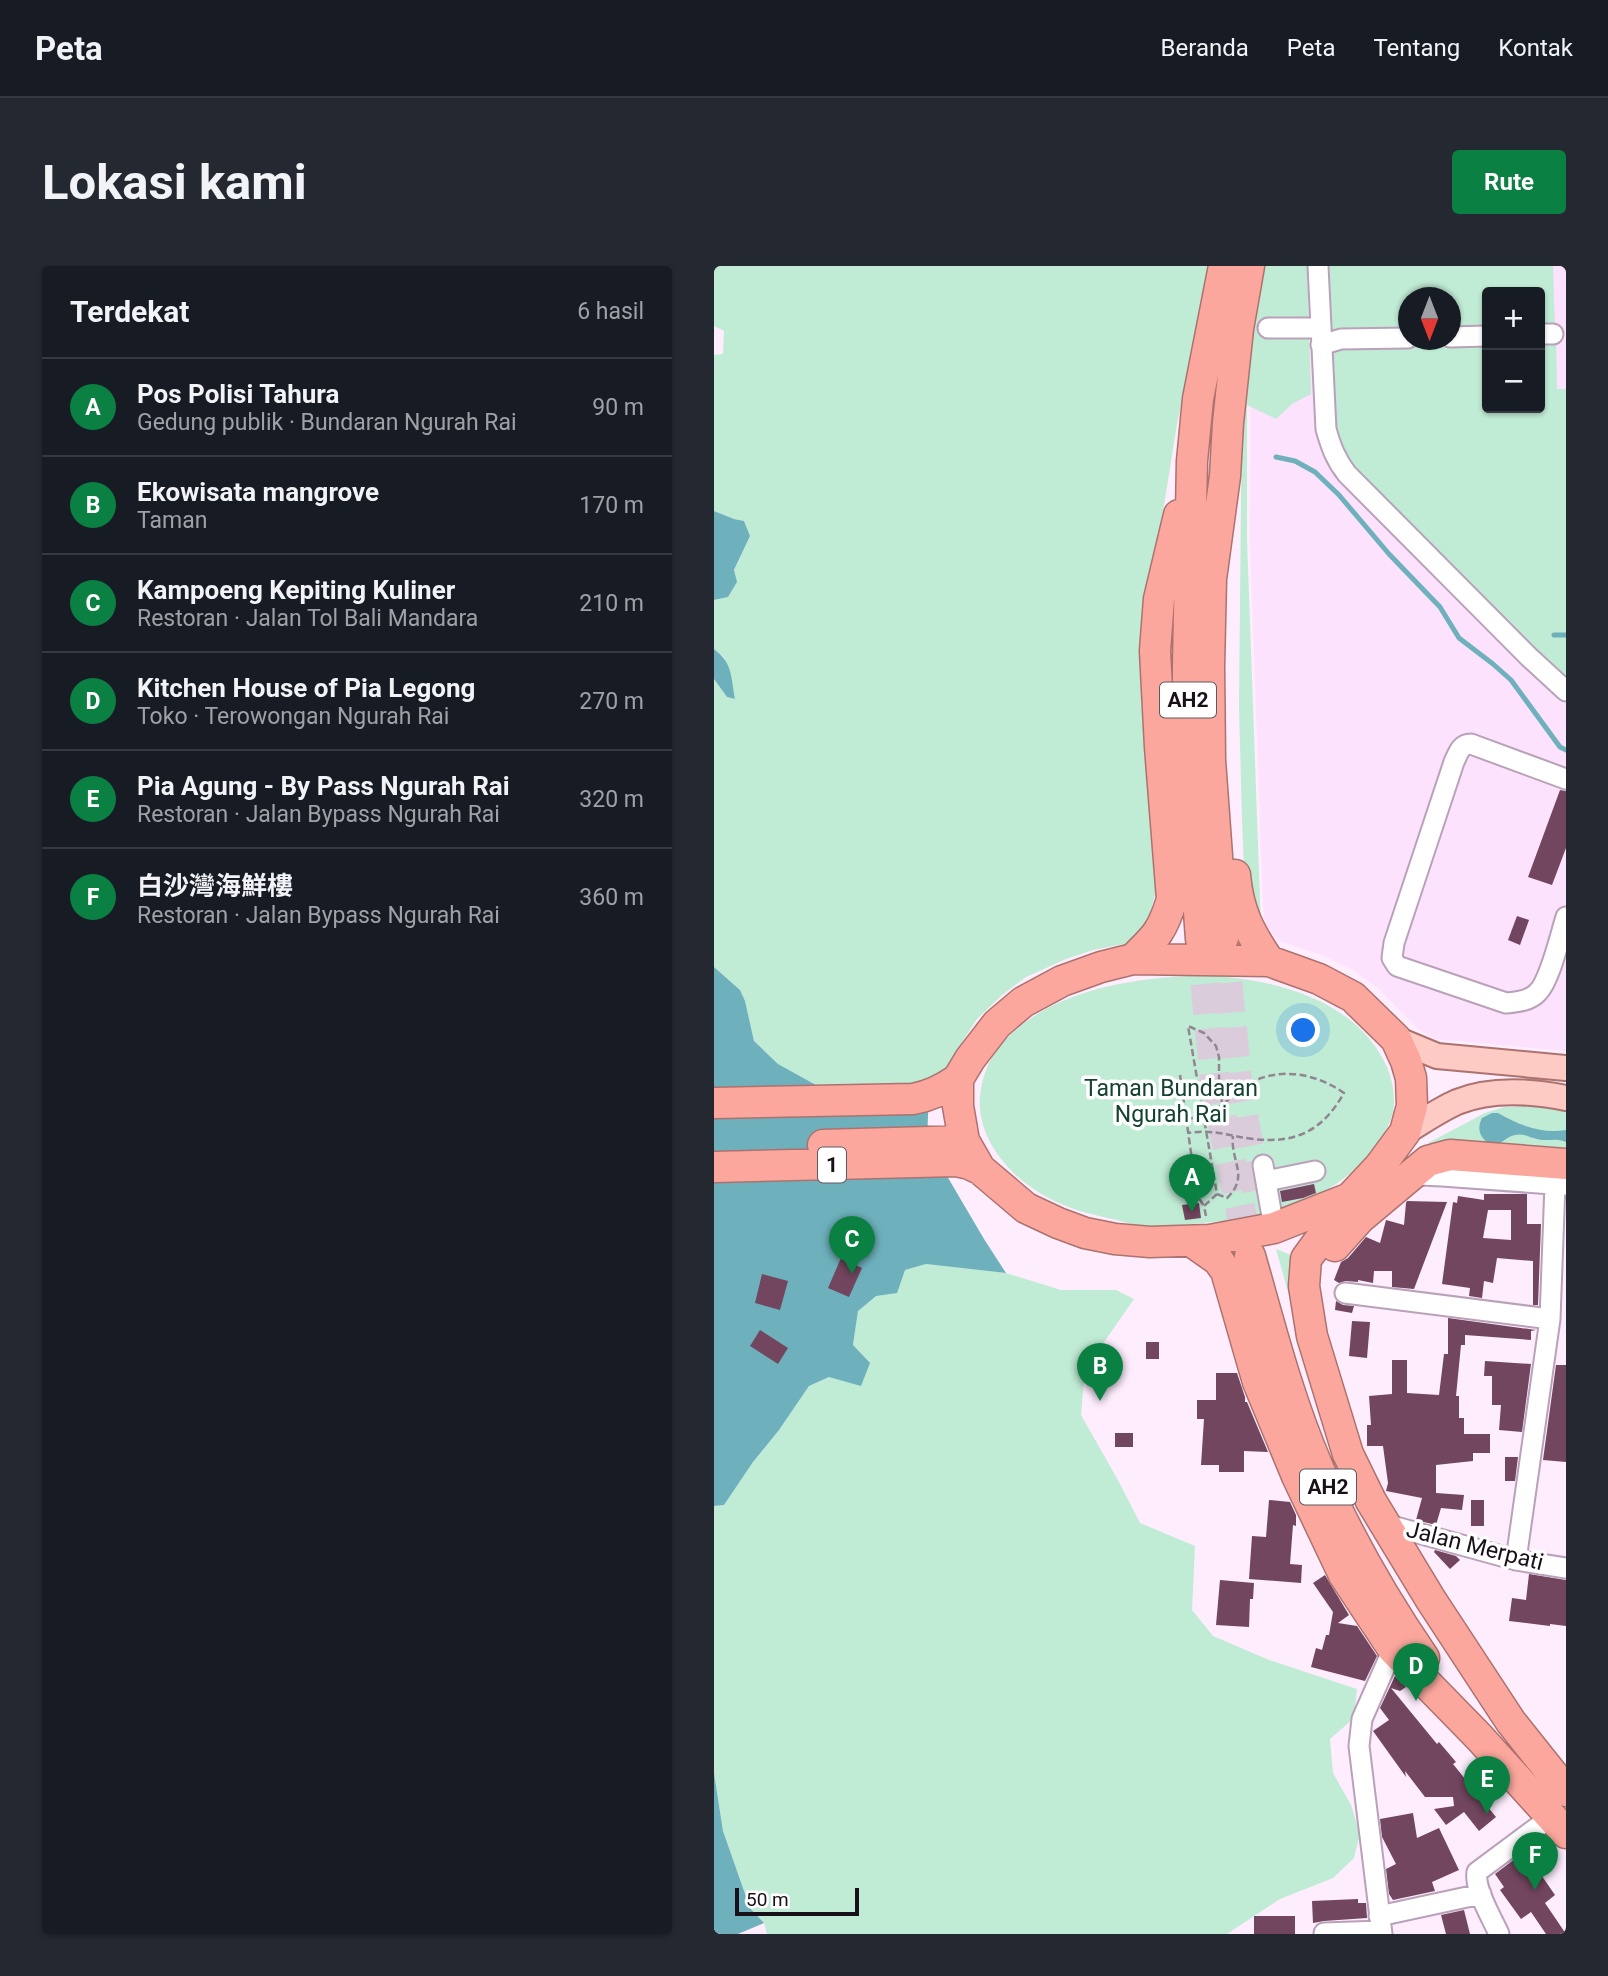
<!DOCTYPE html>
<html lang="id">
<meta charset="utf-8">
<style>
:root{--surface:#171b24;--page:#242831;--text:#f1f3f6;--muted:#9ea1a6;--line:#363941;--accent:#0b8043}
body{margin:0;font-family:Roboto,"Noto Sans SC",sans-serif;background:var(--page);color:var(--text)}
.controls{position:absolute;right:21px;top:21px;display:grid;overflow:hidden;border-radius:7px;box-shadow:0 2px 5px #0004}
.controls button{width:63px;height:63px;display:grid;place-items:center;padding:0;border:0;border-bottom:2px solid var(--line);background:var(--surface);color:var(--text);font:35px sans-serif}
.compass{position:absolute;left:684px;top:21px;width:63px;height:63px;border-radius:50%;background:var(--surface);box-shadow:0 2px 5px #0004;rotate:180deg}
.scale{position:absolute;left:21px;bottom:18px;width:124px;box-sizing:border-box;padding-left:7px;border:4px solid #191019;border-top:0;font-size:19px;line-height:24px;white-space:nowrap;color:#191019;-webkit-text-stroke:5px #fff;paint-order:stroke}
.you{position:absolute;left:590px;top:765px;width:24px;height:24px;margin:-18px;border:5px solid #fff;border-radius:50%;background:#1a73e8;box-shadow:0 0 0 10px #1a73e833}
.badge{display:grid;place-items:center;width:46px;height:46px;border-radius:50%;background:var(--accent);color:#fff;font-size:23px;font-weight:700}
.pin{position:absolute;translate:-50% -58px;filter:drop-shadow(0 2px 4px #0008)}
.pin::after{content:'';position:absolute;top:37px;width:24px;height:21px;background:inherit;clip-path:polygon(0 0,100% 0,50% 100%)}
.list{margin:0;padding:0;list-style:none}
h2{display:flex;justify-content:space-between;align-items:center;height:91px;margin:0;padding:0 28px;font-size:30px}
h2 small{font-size:23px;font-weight:400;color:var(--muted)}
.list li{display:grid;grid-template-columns:46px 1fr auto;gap:21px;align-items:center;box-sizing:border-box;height:98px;padding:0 28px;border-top:2px solid var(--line)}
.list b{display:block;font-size:26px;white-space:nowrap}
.list p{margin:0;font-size:23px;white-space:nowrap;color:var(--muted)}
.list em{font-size:23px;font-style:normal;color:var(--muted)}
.map{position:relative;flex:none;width:852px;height:1668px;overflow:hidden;border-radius:7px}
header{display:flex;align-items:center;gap:42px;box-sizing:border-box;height:98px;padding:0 35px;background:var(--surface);border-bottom:2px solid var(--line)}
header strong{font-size:33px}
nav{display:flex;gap:38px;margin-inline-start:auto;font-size:24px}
.intro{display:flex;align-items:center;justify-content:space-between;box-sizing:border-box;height:168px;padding:0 42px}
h1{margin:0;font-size:49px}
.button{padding:18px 32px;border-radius:7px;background:var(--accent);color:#fff;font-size:24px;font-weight:700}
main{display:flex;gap:42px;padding:0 42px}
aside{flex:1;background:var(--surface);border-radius:7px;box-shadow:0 2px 5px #0004}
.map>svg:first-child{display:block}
</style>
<header>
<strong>Peta</strong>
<nav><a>Beranda</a><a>Peta</a><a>Tentang</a><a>Kontak</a></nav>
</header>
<div class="intro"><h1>Lokasi kami</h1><a class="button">Rute</a></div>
<main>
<aside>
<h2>Terdekat<small>6 hasil</small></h2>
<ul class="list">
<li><span class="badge">A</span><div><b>Pos Polisi Tahura</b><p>Gedung publik · Bundaran Ngurah Rai</p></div><em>90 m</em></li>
<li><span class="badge">B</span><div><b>Ekowisata mangrove</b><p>Taman</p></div><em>170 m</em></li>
<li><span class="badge">C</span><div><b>Kampoeng Kepiting Kuliner</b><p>Restoran · Jalan Tol Bali Mandara</p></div><em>210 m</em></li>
<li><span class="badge">D</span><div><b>Kitchen House of Pia Legong</b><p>Toko · Terowongan Ngurah Rai</p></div><em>270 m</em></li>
<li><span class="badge">E</span><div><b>Pia Agung - By Pass Ngurah Rai</b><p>Restoran · Jalan Bypass Ngurah Rai</p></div><em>320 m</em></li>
<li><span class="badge">F</span><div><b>白沙灣海鮮樓</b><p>Restoran · Jalan Bypass Ngurah Rai</p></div><em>360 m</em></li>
</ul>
</aside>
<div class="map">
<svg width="852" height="1668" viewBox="0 0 852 1668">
<rect width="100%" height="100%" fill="#fdedfd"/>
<path fill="#fce2fd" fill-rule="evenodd" d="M552 0H852V785L721 773 704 763 663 721 639 704 611 690 566 675 552 663 549 639 536 275 537 94ZM773 26H826V142H773ZM694 32H736V74H694Z"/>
<path fill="#c0ebd5" d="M0 0H593L597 128 578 138 562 153 533 139V274L547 662 530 605 528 553 525 440 528 136 474 110 463 158 433 346 443 620 435 653 422 673 410 678 379 684 352 693 312 711 288 729 263 753 248 776 232 805 215 823H118L102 819 64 798 40 775 31 736 26 724 0 701V413L13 431 21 433 10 391 0 383V334L14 331 20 305 36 270 30 255 20 253 0 245V89L9 88 10 65 0 60Z
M615 0H839L841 63 826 64V26H773V65L737 66 736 32H694V67L618 68 616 62Z
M826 73H842L843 123H852V412L646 210 630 188 623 166 618 86V83L630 78 773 74V142H826Z
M491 709C557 713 637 731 670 795 678 810 682 829 679 846 676 858 669 870 662 879 621 936 554 952 488 957 468 959 449 961 429 960 419 959 408 955 398 953 381 949 363 945 347 938 304 920 262 878 266 830 268 809 277 788 292 773 343 721 423 712 491 709Z
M816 840 852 845V889L714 877 771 847 790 841Z
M562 983 582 991 581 1051Z
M212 998 292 1007 347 1024H402L420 1033 388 1079 370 1114 367 1149 405 1216 426 1257 481 1280 478 1344 499 1370 555 1394 643 1423 640 1452 616 1473 619 1507 637 1539 646 1568 640 1592 619 1612 566 1633 513 1668H53L50 1657 36 1642 9 1565 0 1507V1240L10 1239 39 1196 65 1164 95 1120 115 1111 139 1079 144 1044 191 1004Z"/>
<path fill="#6eb1bc" d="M0 245 20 253 30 255 36 270 20 304 23 316 14 331 0 334Z
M0 383C19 397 17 412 21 433L13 431 0 413Z
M0 701 26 724 31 735 40 775 64 798 102 819 118 823H215L213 876 270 973 292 1007 212 998 191 1004 183 1027 162 1030 144 1045 139 1079 156 1097 147 1120 115 1111 95 1120 65 1164 39 1196 10 1239 0 1240Z
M778 847H784C805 859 827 868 852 864V876C841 871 833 876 823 873 814 871 810 867 801 869 788 872 789 881 774 877 765 870 763 862 768 852Z
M0 1507 9 1565 36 1642 50 1657 24 1668H0Z"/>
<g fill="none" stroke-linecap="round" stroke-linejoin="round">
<path stroke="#6eb1bc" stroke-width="5" d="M562 191 581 195 601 206 625 229 675 288 726 341 745 372 779 398 797 414 846 481 852 484
M840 369H852"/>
</g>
<path fill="#73465f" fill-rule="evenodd" d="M846 524 852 525V582L838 619 814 611Z
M803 650 815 654 806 679 794 674Z
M600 918 602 927 589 932 568 936 566 925Z
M770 928H813V958H827L824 1039H819V995L783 992 779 1017 770 1015 768 1032 755 1030 756 1022 728 1018 739 936 743 937 744 930 770 934ZM774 944H797V974L769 972Z
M693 935 733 936 700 1023 678 1021V1005H660L659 1017 644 1014V1016L632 1015 625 1017 620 1014 627 996 634 992 652 971 666 977 672 954 690 959 692 937Z
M485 937 487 952 471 954 468 939Z
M127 992 148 1002 135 1031 114 1022Z
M48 1008 74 1015 66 1044 41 1037Z
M622 1035 629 1039 640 1040 638 1047 621 1044Z
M734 1052 822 1064 817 1065V1074L751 1069V1079H747L742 1130H745V1152H750V1168H776V1187H759V1195L722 1199V1227L750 1229 748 1244 727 1242 722 1259 702 1254 708 1232 672 1225 674 1217 669 1180H653V1159H657L655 1130 678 1128V1094H693V1127L725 1129 730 1088H734Z
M638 1055 656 1056 653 1092 635 1090Z
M46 1064 74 1082 64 1098 36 1080Z
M432 1076H445V1093H432Z
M771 1095 817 1098 808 1166 785 1164 787 1139H778V1110H770Z
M842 1099H852V1196L829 1194Z
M502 1107H523L531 1131V1136H533L554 1186 530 1185V1206H505V1199H487L490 1153H483V1134H502Z
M401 1167H419V1181H401Z
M791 1191H804L801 1215H791Z
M555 1234 576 1236 582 1249V1260L579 1259 576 1298 588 1299 587 1317 535 1313 538 1270 552 1271Z
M757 1234H770V1260H757Z
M721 1284 742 1290 746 1294 736 1303 720 1286Z
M815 1308 852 1314V1360L836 1358V1360L795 1355 798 1332 812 1334Z
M611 1309 635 1349 624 1357 643 1360 663 1390 651 1415 597 1401 602 1382 608 1384 612 1369H615L619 1346 599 1317Z
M506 1314 540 1317 539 1333H536L535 1361 502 1359Z
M681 1410 692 1421 686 1425 677 1422 723 1478 725 1476 742 1496 739 1498 782 1551 765 1565 750 1546 732 1559 720 1543 740 1540 739 1531H711L691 1505 692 1511 659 1465 675 1454 666 1442Z
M699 1547 703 1572 725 1562 745 1604 718 1616 721 1625 679 1634 675 1628 672 1603 682 1598 668 1571 666 1553Z
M802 1592 812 1606 821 1600 841 1629 831 1637 852 1668H832L817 1646 807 1653 786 1624 790 1621 781 1608Z
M644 1633V1637H652L653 1652 610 1655 599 1657 598 1635Z
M750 1644 756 1668H732L727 1649Z
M540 1650H581V1668H540Z"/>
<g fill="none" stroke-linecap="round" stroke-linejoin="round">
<path stroke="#dbccdb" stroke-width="30" stroke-dasharray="30 15" stroke-linecap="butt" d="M509 672 524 824 545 935
M487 673 502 824 536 990"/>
<defs>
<path id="minor" d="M604 0 612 163C617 181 622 194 633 208L815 391 852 425
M554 62H607
M826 68H839
M736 71 773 70
M607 79 627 73 694 72
M852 513 757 478C746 478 744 488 740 496L680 677 678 692 683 700 792 737C803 736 816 735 824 726 836 714 846 670 852 651
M549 899 560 962
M696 911 706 909 728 910 852 919
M552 915 601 905
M631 1027 836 1053
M671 1258 802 1294 852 1302
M802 1294 836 1053 841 918
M665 1650 767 1628
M610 1667 667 1665
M668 1668 645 1480 648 1453 679 1383
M785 1668C778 1652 760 1623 763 1606L837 1551"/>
<path id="major" d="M682 773 723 790 852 802
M691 866C708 856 725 844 743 836 777 822 817 825 852 832"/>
<path id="highway" d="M521 609C524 644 535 666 555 695
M509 672 496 494 495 400 497 313 511 210 514 157 524 63 535 0
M487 673 474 497V399L478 195 484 133 510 0
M419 693 555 695 605 713 639 731 682 773 692 795 697 812 698 840 691 866 666 900 636 932 560 962 496 974 436 976 401 973 371 967 344 957 312 942 266 903 250 875 244 840V813L256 793 283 758 309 736 348 715 387 701Z
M419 693C442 671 449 664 458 633L446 481 441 385 445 333 465 249
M0 837 199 833C217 830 230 823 244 813
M109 879 250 875
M0 901 242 895 255 898 266 903
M636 932 592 993 590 1020 598 1070 634 1188 657 1235 717 1334 797 1456 852 1525
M477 975 504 994 512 1005 544 1116 583 1210 630 1309 679 1383 765 1471 852 1567
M621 980 646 952 714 895 736 889 852 898
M536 990C556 1060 574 1132 603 1199 631 1266 669 1332 710 1392"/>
</defs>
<use href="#minor" stroke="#baa1ba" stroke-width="23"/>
<use href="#major" stroke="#ac726f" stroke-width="28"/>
<use href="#highway" stroke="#ac726f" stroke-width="33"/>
<path stroke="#918591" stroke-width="2.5" stroke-dasharray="7 3.5" stroke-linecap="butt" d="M466 809 483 929 490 940
M472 853C477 852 484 852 489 850 502 846 520 828 533 819 563 800 602 807 630 827 609 864 583 878 539 873 515 870 500 863 474 867
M503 928 513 932C536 910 516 895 519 870
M492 950 490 940 503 928 474 760 490 767 502 780 505 791V812L508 836"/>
<use href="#minor" stroke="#fff" stroke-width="19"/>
<use href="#major" stroke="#fdcac4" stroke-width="24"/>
<use href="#highway" stroke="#fba79d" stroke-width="30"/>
</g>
<g text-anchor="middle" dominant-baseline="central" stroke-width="7" stroke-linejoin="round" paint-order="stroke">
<g fill="#fff" stroke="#5e585e" stroke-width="2">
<rect x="446" y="416.5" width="56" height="35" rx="5"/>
<rect x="104" y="881.5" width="28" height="35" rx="5"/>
<rect x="586" y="1203.5" width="56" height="35" rx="5"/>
</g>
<g font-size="21" font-weight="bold" fill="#191019">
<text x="474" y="434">AH2</text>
<text x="118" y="899">1</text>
<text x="614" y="1221">AH2</text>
</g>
<g font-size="23" fill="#144230" stroke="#fff">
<text x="457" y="822">Taman Bundaran<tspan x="457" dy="26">Ngurah Rai</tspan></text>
</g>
<g font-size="23" fill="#191019" stroke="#fff">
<text transform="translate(761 1280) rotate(14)">Jalan Merpati</text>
</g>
</g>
</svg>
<div class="controls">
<button>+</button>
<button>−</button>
</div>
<svg class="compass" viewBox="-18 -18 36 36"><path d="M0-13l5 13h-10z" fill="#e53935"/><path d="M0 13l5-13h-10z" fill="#9ea1a6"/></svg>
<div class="scale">50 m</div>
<div class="you"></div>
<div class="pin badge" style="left:478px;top:946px">A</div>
<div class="pin badge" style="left:386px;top:1135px">B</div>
<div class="pin badge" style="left:138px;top:1008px">C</div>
<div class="pin badge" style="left:702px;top:1435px">D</div>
<div class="pin badge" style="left:773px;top:1548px">E</div>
<div class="pin badge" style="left:821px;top:1624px">F</div>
</div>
</main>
